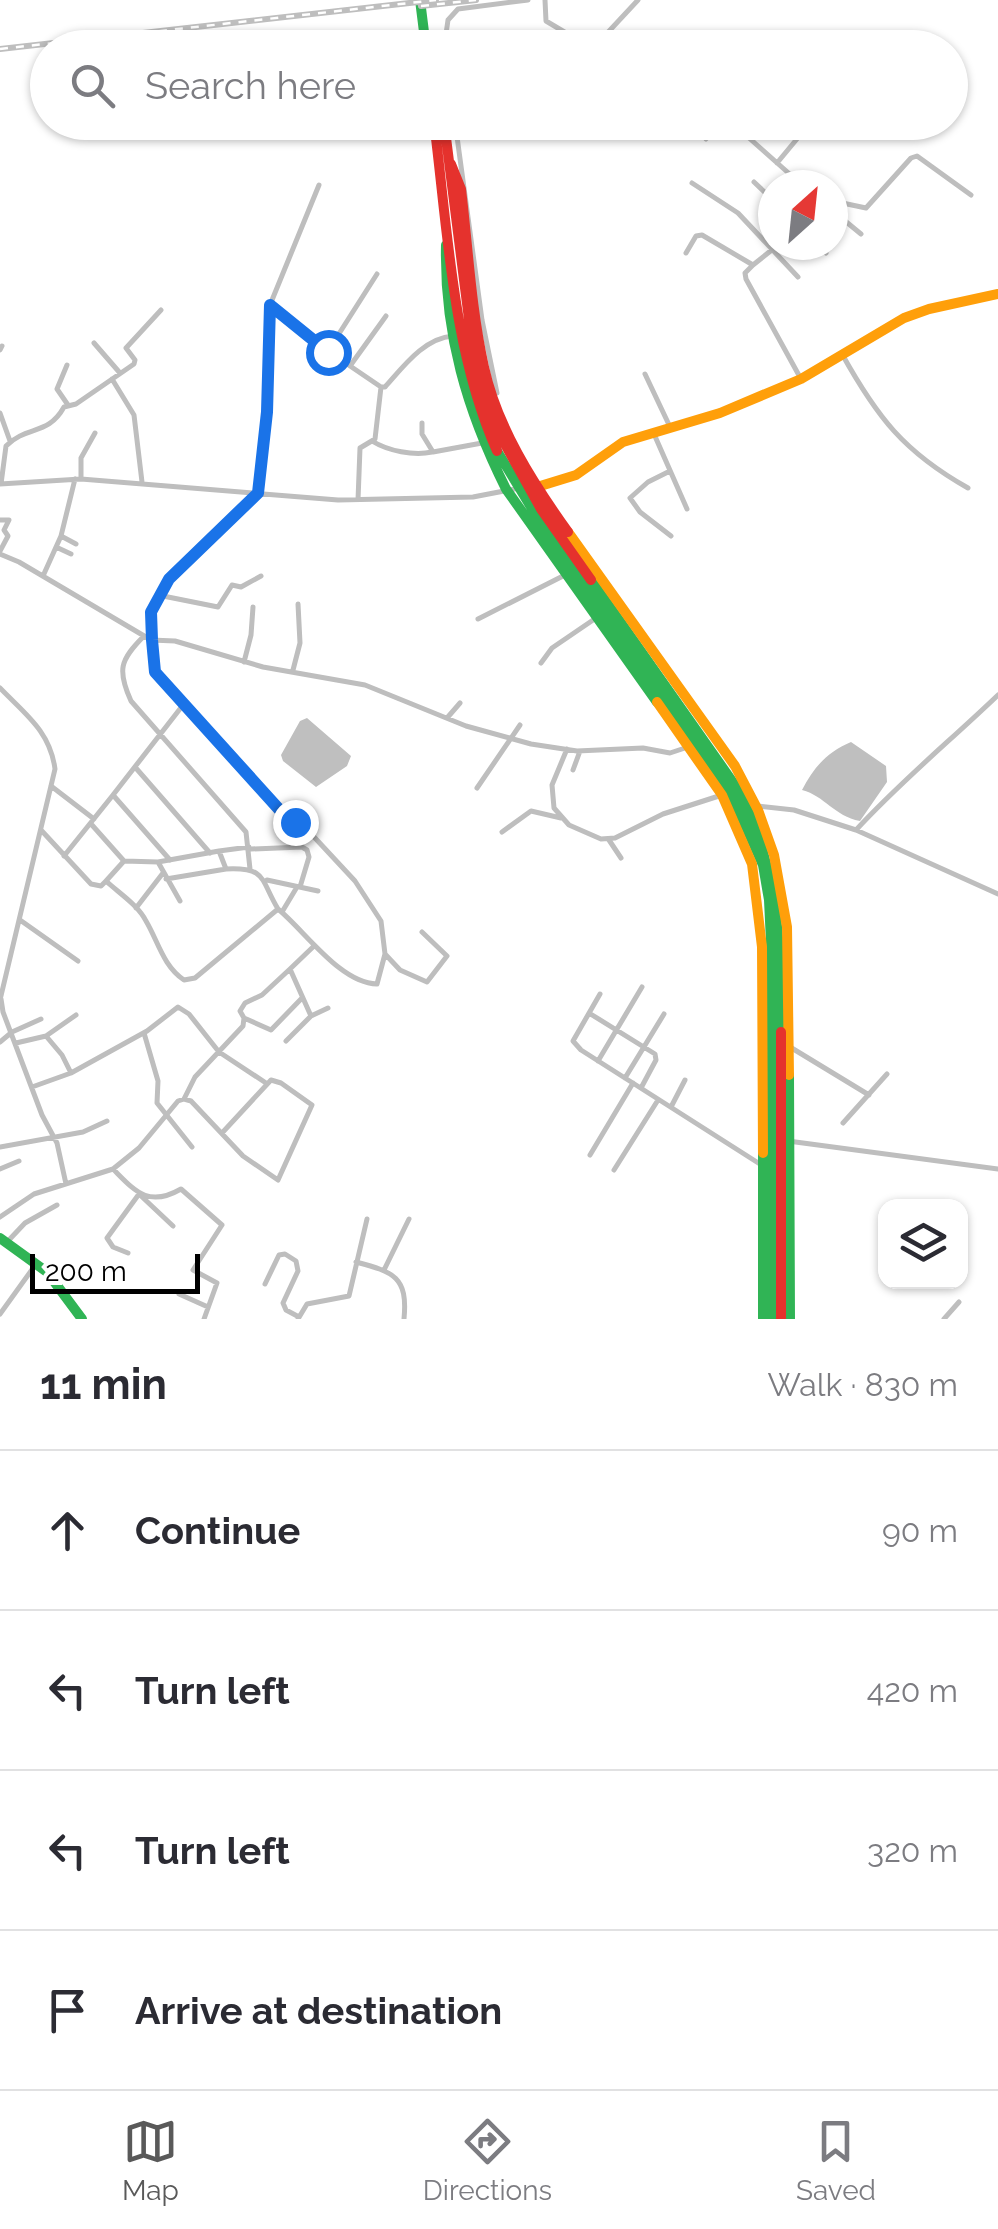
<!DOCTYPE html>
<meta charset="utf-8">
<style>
:root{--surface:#fff;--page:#f7f7f7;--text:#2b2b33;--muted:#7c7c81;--line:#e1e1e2;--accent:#595959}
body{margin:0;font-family:Raleway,sans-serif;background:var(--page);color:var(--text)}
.controls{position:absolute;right:30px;bottom:30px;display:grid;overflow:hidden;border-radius:20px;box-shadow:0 2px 8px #0004}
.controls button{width:90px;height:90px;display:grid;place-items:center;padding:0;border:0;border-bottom:2px solid var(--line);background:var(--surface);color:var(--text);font:50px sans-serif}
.compass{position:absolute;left:758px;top:170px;width:90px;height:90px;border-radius:50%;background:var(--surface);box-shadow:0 2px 8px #0004;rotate:27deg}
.scale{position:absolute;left:30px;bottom:25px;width:170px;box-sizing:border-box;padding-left:10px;border:5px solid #000;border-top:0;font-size:28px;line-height:35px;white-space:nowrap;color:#000;-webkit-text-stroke:8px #fff;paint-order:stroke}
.stop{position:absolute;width:30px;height:30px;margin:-22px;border:8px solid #1a73e8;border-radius:50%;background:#fff}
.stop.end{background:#1a73e8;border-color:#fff;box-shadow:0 2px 10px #0008}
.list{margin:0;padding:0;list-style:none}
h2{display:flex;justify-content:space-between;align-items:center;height:130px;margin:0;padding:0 40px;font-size:42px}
h2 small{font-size:32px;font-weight:400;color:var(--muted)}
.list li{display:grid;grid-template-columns:65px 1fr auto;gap:30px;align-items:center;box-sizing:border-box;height:160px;padding:0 40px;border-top:2px solid var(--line)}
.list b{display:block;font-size:38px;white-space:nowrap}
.list em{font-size:32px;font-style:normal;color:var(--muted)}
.icon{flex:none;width:55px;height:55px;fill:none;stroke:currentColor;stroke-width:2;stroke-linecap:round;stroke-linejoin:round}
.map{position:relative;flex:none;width:998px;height:1319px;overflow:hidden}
.search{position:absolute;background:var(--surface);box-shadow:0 2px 8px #0004;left:30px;right:30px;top:30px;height:110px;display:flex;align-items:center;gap:25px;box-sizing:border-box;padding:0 35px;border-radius:55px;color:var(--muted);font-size:38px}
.sheet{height:770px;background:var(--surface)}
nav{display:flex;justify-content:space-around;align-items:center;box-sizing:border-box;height:140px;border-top:2px solid var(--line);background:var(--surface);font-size:28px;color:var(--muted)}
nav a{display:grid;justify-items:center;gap:5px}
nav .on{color:var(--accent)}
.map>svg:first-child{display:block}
</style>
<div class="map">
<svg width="998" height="1319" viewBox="0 0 998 1319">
<rect width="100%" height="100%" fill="#fff"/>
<path fill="#bfbfbf" d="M307 718 351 756 347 766 316 787 283 761 281 755 300 721Z
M851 742 886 766 887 782 860 821C834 816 825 796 802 790 814 767 827 752 851 742Z"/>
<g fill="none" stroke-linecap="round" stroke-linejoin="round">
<path stroke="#bebebe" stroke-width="5" d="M545 0 546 21 588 46 598 43 638 0
M444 48 448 20 458 9 528 0
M455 122 482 320 497 393
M731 122 802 185
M706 139 720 122
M777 163 811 122
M754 182 773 200
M692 183 738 213 798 277
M833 201 866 208 911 158 917 156 971 195
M833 211 861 234
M818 245 826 253
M686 253 696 236 702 235 753 265 745 273 746 279 801 379
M753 265 778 245
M271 306 328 351 381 387
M94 343 120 373
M0 350 2 346
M328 351 377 274
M842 354C877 417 904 452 968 488
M67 365 57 389 68 405
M350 366 386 316
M645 374 671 429
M112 379 134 415 142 482
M0 413 10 441
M422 423V434L433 452 482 443
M654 434 687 509
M372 441C388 451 414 456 432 452
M670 471 648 482 630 498 640 512 671 536
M81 479V458L95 433
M0 484 81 479 338 500 473 497 520 488
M1 484 6 446C27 425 48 436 64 407L76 404 134 364 135 360 126 348 161 310
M358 500 360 448 375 439 381 387H385C403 367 424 338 453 336
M0 520H9L4 530 8 536 0 551
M61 536 76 544
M56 547 71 554
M0 554 19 562 151 640 175 641 263 667 365 685 466 726 531 744 577 751 643 748 670 753 688 747
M43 576 61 536 75 479
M158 595 218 607 232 585 241 587 261 576
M478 619 565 575
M144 636C120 660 117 670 131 701L246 832 250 869
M244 662 251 635 253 607
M541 663 552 648 596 618
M293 670 300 643 298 604
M0 688C25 714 50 731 55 769L0 1000
M447 718 460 703
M567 749 552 785 554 808 569 825 601 839 615 838 663 814 722 795
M135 767 210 853
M573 770 580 751
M51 786 94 819
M477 788 520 725
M113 795 183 705
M758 806 794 810 856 830 998 894
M92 825 124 861 106 881
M41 830 91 884 101 886 106 881C119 893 138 905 146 921 158 941 163 966 184 980L195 978 278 909C260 879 267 867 226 869L219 851 158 862 124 861
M856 830C901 781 950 741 998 695
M502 832 531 811 561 818
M609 840 621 858
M251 849 302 847 307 850 309 857 300 887
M219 851 249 847
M64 856 113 795 170 860
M158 862 180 901
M166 879 226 869
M267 880 318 891
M136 908 163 873
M278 909C305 931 340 983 377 984L385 954 381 921 355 881 302 824 286 817 155 673 151 613 169 579 258 493 267 412 270 305 319 185
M282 912 297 887
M20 920 78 961
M314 946 290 969 311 1016 328 1008
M385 954 400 970 427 982 447 956 422 932
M600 994 573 1041 581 1050 763 1166
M1 999 3 1012 42 1115 57 1143 66 1184
M589 1013 655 1054 656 1060 641 1088
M244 1018 271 1030 302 998
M144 1033 158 1081 157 1103 192 1147
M46 1036 76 1015
M286 1041 311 1016
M0 1042 12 1032 41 1019
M16 1043 46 1036 62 1055 71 1073
M790 1047 869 1095
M598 1061 642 987
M625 1078 664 1014
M32 1087 71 1073 147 1031 178 1007 189 1014 219 1052 266 1083
M184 1099 195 1077 243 1026 244 1018 240 1011 245 1003 262 995 290 969
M671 1107 685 1080
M843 1123 887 1074
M788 1141 998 1169
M0 1147 83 1132 107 1121
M590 1155 633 1083
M0 1169 19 1161
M113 1169C135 1191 148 1208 181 1189L222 1225 193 1270 217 1283 204 1319
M614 1170 658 1100
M0 1217 34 1194 113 1169 139 1148 178 1101 184 1099 191 1101 243 1156 278 1180 312 1105 281 1083 271 1080 222 1133
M8 1241 25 1223 57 1205
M128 1253 113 1247 107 1238 139 1194 173 1226
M356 1262C394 1272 408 1277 404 1319
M384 1270 409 1219
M265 1284 279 1255 285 1254 296 1261 298 1271 283 1303 286 1310 299 1317
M179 1294 208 1307
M0 1314 36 1264
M298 1319 307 1304 349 1296 367 1219
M944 1319 959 1302"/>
<path stroke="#30b455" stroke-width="10" d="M420 0 426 48
M446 245C444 333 467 411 506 489L657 702
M497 451 542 525 731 793 763 865 769 900 772 963V1319
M591 580 739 791C779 871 781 945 781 1032
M789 1075 790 1319
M763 1153V1319
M0 1238 47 1272 82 1319"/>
<path stroke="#ff9f0a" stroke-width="10" d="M537 487 576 475 623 442 720 413 801 379 904 318 929 309 998 294
M568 532 735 766 758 810 774 855 787 927 789 1075
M657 702 722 795 752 864 762 947 763 1153"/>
<path stroke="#e5322d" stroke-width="10" d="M434 122C448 231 452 349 497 451
M444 122 471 335 480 379 497 430 541 509 591 580
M451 164 461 189C468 247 471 309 484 367 497 427 533 483 568 532
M781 1032V1319"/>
<defs>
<path id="rail" d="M421 6 476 0
M0 49 436 0"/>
</defs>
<use href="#rail" stroke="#bebebe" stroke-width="6"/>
<use href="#rail" stroke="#fff" stroke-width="2.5" stroke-dasharray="8" stroke-linecap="butt"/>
</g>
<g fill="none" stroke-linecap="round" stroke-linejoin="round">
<path stroke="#1a73e8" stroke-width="12" d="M295 822 286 817 155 672 152 640 151 612 169 579 258 493 267 412 270 305 328 352"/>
</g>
</svg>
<div class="controls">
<button><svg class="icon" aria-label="layers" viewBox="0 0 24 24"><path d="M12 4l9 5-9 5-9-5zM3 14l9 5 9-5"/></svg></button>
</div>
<svg class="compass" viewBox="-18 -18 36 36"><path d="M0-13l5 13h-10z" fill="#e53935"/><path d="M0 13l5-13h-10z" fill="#7c7c81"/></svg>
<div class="scale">200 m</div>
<div class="stop" style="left:328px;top:352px"></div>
<div class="stop end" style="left:295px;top:822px"></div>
<div class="search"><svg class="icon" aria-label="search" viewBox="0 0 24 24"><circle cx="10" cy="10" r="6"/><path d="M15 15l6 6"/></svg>Search here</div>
</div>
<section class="sheet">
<h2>11 min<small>Walk · 830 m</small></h2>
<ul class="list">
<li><svg class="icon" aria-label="ahead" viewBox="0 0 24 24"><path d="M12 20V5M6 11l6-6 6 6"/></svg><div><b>Continue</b></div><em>90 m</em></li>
<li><svg class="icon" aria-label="left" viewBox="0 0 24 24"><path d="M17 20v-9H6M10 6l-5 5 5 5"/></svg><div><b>Turn left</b></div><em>420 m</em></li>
<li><svg class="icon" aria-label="left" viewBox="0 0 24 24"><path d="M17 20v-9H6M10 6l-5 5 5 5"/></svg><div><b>Turn left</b></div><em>320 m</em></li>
<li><svg class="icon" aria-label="arrive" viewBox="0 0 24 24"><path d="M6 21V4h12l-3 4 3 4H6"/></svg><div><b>Arrive at destination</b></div></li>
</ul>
</section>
<nav>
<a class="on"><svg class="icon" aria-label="map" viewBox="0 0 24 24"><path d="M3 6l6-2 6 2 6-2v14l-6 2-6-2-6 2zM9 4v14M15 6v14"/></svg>Map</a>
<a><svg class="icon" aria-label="directions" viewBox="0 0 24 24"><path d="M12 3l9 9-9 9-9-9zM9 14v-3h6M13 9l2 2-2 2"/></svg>Directions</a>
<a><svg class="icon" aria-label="saved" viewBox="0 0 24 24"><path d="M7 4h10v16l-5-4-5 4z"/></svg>Saved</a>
</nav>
